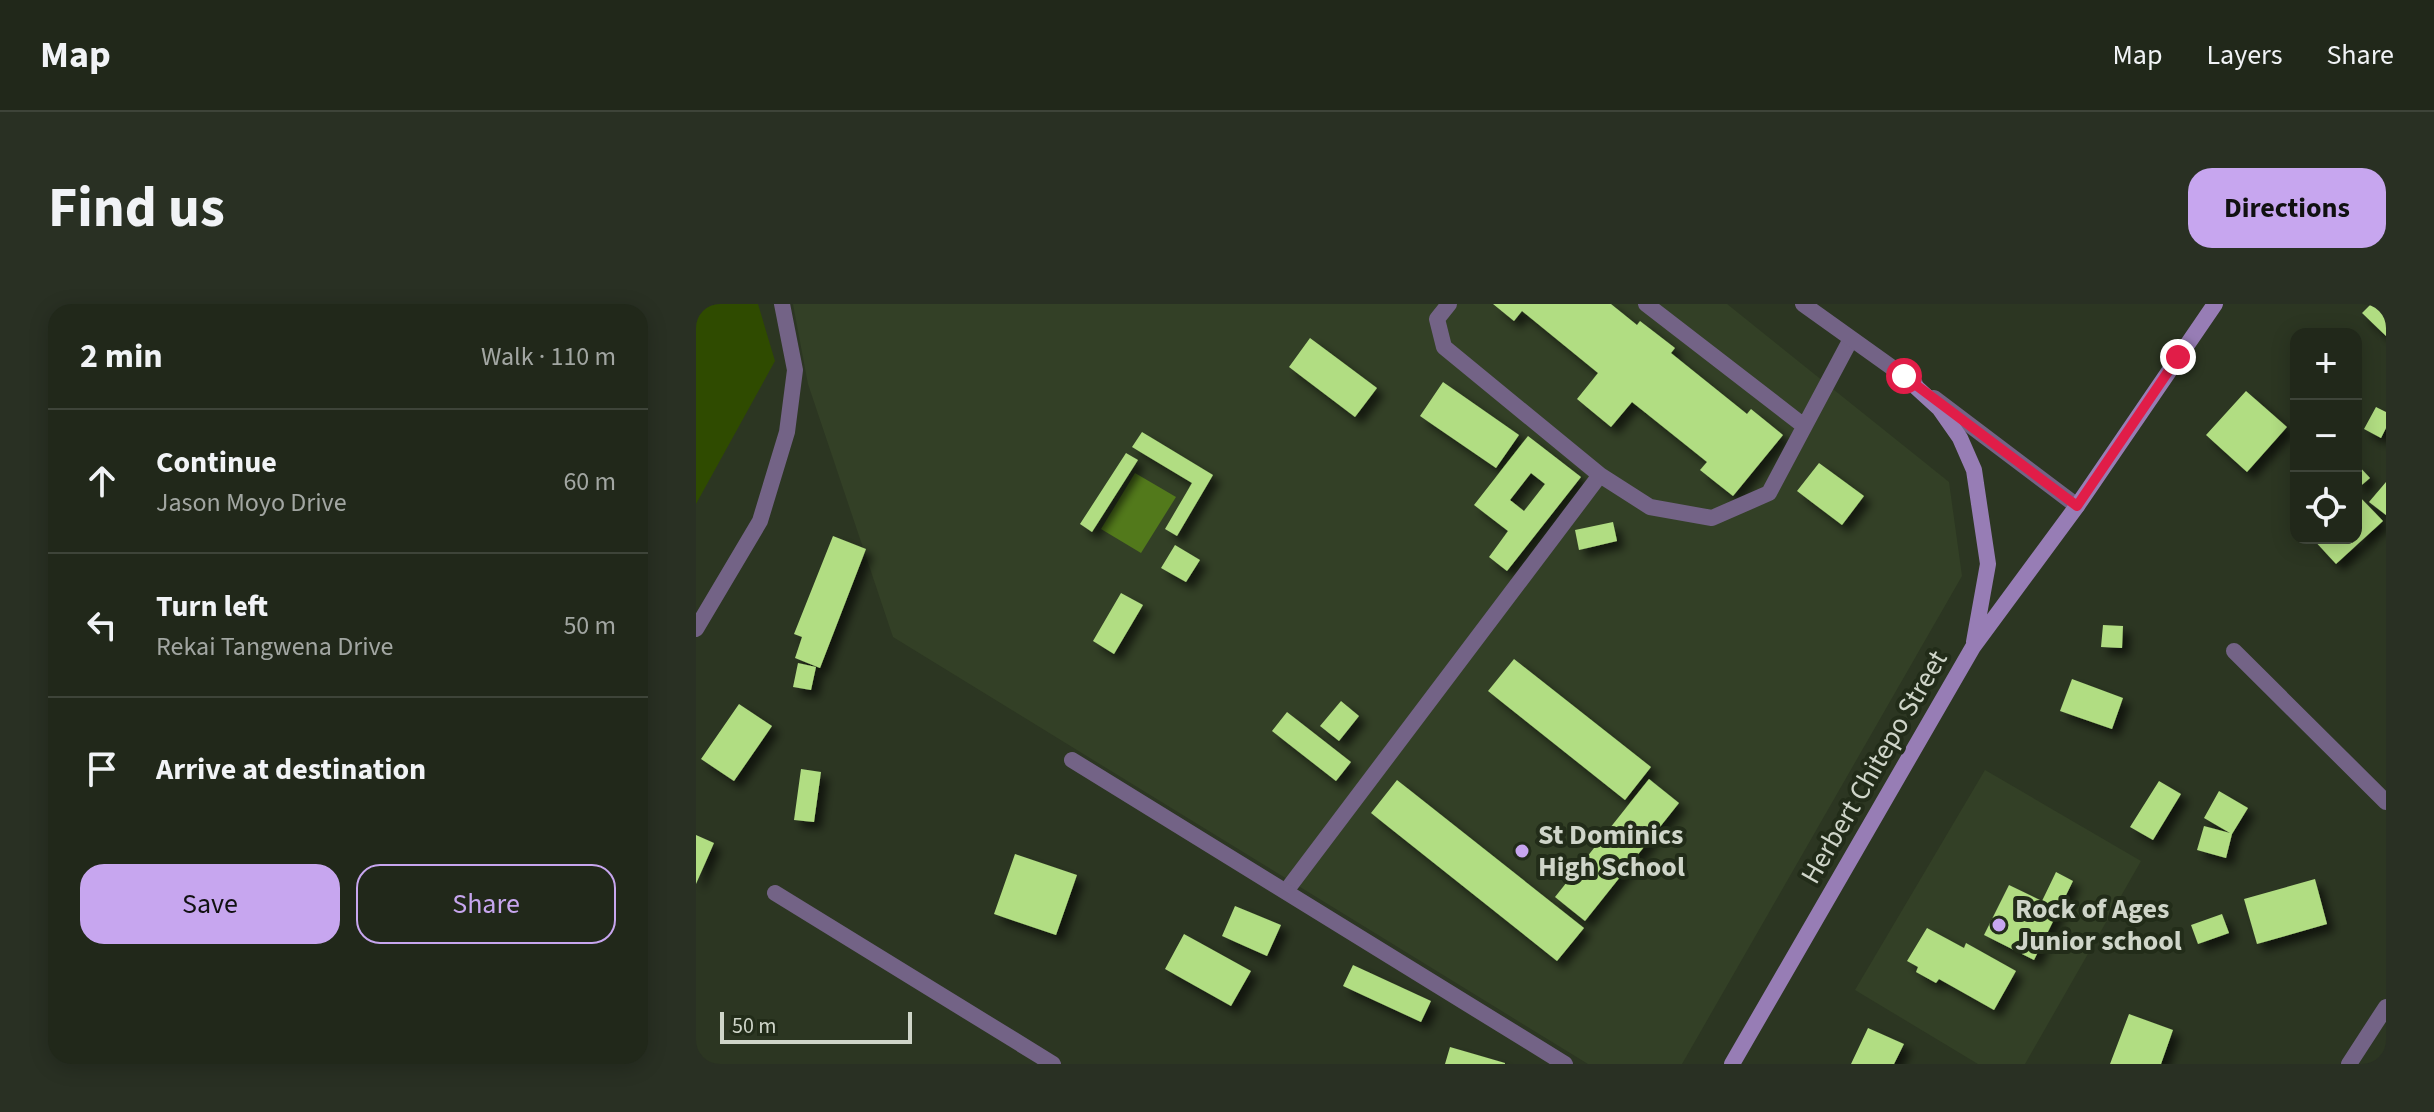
<!DOCTYPE html>
<meta charset="utf-8">
<style>
:root{--surface:#21281a;--page:#293023;--text:#f1f3f6;--muted:#a2a6a2;--line:#3e4439;--accent:#c7a6ef}
body{margin:0;font-family:"Source Sans 3",sans-serif;background:var(--page);color:var(--text)}
.controls{position:absolute;right:24px;top:24px;display:grid;overflow:hidden;border-radius:16px;box-shadow:0 4px 20px #0003}
.controls button{width:72px;height:72px;display:grid;place-items:center;padding:0;border:0;border-bottom:2px solid var(--line);background:var(--surface);color:var(--text);font:40px sans-serif}
.scale{position:absolute;left:24px;bottom:20px;width:192px;box-sizing:border-box;padding-left:8px;border:4px solid #cfd5c9;border-top:0;font-size:22px;line-height:28px;white-space:nowrap;color:#cfd5c9;-webkit-text-stroke:6px #222c19;paint-order:stroke}
.stop{position:absolute;width:24px;height:24px;margin:-18px;border:6px solid #e11d48;border-radius:50%;background:#fff}
.stop.end{background:#e11d48;border-color:#fff;box-shadow:0 2px 8px #0008}
.list{margin:0;padding:0;list-style:none}
h2{display:flex;justify-content:space-between;align-items:center;height:104px;margin:0;padding:0 32px;font-size:34px}
h2 small{font-size:26px;font-weight:400;color:var(--muted)}
.list li{display:grid;grid-template-columns:52px 1fr auto;gap:24px;align-items:center;box-sizing:border-box;height:144px;padding:0 32px;border-top:2px solid var(--line)}
.list b{display:block;font-size:30px;white-space:nowrap}
.list p{margin:0;font-size:26px;white-space:nowrap;color:var(--muted)}
.list em{font-size:26px;font-style:normal;color:var(--muted)}
.actions{display:flex;gap:16px;padding:24px 32px}
.actions a{flex:1;padding:18px 0;border:2px solid var(--accent);border-radius:24px;text-align:center;font-size:28px;color:var(--accent)}
.actions .main{background:var(--accent);color:#111}
.icon{flex:none;width:44px;height:44px;fill:none;stroke:currentColor;stroke-width:2;stroke-linecap:round;stroke-linejoin:round}
.map{position:relative;flex:none;width:1690px;height:760px;overflow:hidden;border-radius:24px}
header{display:flex;align-items:center;gap:48px;box-sizing:border-box;height:112px;padding:0 40px;background:var(--surface);border-bottom:2px solid var(--line)}
header strong{font-size:38px}
nav{display:flex;gap:44px;margin-inline-start:auto;font-size:28px}
.intro{display:flex;align-items:center;justify-content:space-between;box-sizing:border-box;height:192px;padding:0 48px}
h1{margin:0;font-size:56px}
.button{padding:20px 36px;border-radius:24px;background:var(--accent);color:#111;font-size:28px;font-weight:700}
main{display:flex;gap:48px;padding:0 48px}
aside{flex:1;background:var(--surface);border-radius:24px;box-shadow:0 4px 20px #0003}
.map>svg:first-child{display:block}
</style>
<header>
<strong>Map</strong>
<nav><a>Map</a><a>Layers</a><a>Share</a></nav>
</header>
<div class="intro"><h1>Find us</h1><a class="button">Directions</a></div>
<main>
<aside>
<h2>2 min<small>Walk · 110 m</small></h2>
<ul class="list">
<li><svg class="icon" aria-label="ahead" viewBox="0 0 24 24"><path d="M12 20V5M6 11l6-6 6 6"/></svg><div><b>Continue</b><p>Jason Moyo Drive</p></div><em>60 m</em></li>
<li><svg class="icon" aria-label="left" viewBox="0 0 24 24"><path d="M17 20v-9H6M10 6l-5 5 5 5"/></svg><div><b>Turn left</b><p>Rekai Tangwena Drive</p></div><em>50 m</em></li>
<li><svg class="icon" aria-label="arrive" viewBox="0 0 24 24"><path d="M6 21V4h12l-3 4 3 4H6"/></svg><div><b>Arrive at destination</b></div></li>
</ul>
<div class="actions"><a class="main">Save</a><a>Share</a></div>
</aside>
<div class="map">
<svg width="1690" height="760" viewBox="0 0 1690 760">
<defs>
<filter id="shadow"><feDropShadow dx="7" dy="7" stdDeviation="4" flood-color="#0009"/></filter>
</defs>
<rect width="100%" height="100%" fill="#2c3622"/>
<path fill="#334026" d="M97 0H1031L1253 178 1266 272 986 760H892L197 333 112 80Z
M1289 466 1445 557 1329 760H1282L1159 686Z"/>
<path fill="#2f4b00" d="M0 0H62L79 57 0 200Z"/>
<path fill="#52791b" d="M439 169 480 193 445 249 405 225Z"/>
<path fill="#b1dd82" fill-rule="evenodd" filter="url(#shadow)" d="M797 0H915L941 21 944 17 979 44 975 49 1051 110 1055 105 1087 131 1037 192 1004 166 1011 158 936 98 915 123 881 95 902 69 826 7 818 17Z
M1675 0H1690V32L1666 9Z
M614 34 681 84 659 113 593 63Z
M747 78 823 131 800 164 724 112Z
M1550 87 1591 123 1551 168 1510 131Z
M1680 103 1690 108V124L1685 134 1668 125Z
M446 128 517 171 481 232 469 225 496 179 436 143Z
M832 132 885 173 811 267 793 253 812 227 778 201ZM835 169 849 180 828 207 814 196Z
M430 149 442 156 396 228 384 220Z
M1123 159 1168 192 1146 221 1101 187Z
M1660 159 1674 174 1660 186Z
M1690 178V211L1673 198Z
M1660 189 1687 217 1640 260 1616 234H1660Z
M917 218 921 237 883 246 879 226Z
M137 232 170 245 124 364 99 354 106 333 98 330Z
M479 241 504 256 490 278 465 264Z
M425 289 447 301 418 350 397 337Z
M1407 321 1427 322 1426 344 1405 343Z
M818 355 955 463 929 496 792 387Z
M102 359 120 363 115 386 97 383Z
M1376 375 1427 394 1416 425 1364 407Z
M645 397 663 412 643 437 624 422Z
M43 400 76 422 38 477 5 455Z
M591 408 655 458 640 477 576 427Z
M105 465 125 468 118 518 98 516Z
M953 475 983 499 889 617 859 593Z
M701 476 888 624 861 657 675 509Z
M1463 477 1485 490 1457 536 1434 523Z
M1523 487 1552 504 1536 530 1530 554 1501 546 1508 522 1534 529 1508 514Z
M0 531 18 539 0 580Z
M319 550 381 571 360 631 298 610Z
M1360 568 1377 577 1338 656 1288 631 1313 581 1346 597Z
M1619 575 1631 620 1561 640 1548 595Z
M539 602 585 621 571 652 526 632Z
M1526 610 1533 629 1502 640 1495 621Z
M1231 624 1268 644 1270 639 1320 667 1298 706 1243 675 1240 679 1220 668 1222 663 1211 657Z
M488 630 555 667 535 702 469 665Z
M657 661 735 697 725 718 647 682Z
M1433 710 1477 726 1465 760H1414Z
M1172 724 1208 740 1198 760H1155Z
M754 743 809 759V760H749Z"/>
<g fill="none" stroke-linecap="round" stroke-linejoin="round">
<path stroke="#736386" stroke-width="16" d="M753 0 741 15 748 43 904 171 954 203 1016 214 1073 189 1155 35
M950 0 1108 122
M590 587 904 171"/>
<path stroke="#736386" stroke-width="16" d="M0 325 64 217 91 128 99 66 86 0
M1538 347 1690 498
M376 456 869 760
M79 589 357 760
M1653 760 1690 703"/>
<path stroke="#736386" stroke-width="16" d="M1107 0 1219 80
M1238 94 1381 202"/>
<path stroke="#977db5" stroke-width="16" d="M1208 72 1243 104 1264 134 1278 166 1292 260 1278 338
M1036 760 1277 343 1381 202 1519 0"/>
</g>
<g fill="none" stroke-linecap="round" stroke-linejoin="round">
<path stroke="#e11d48" stroke-width="10" d="M1208 72 1381 202 1482 53"/>
</g>
<g fill="#c7a6ef" stroke="#222c19" stroke-width="3">
<circle cx="826" cy="547" r="8"/>
<circle cx="1303" cy="621" r="8"/>
</g>
<g text-anchor="middle" dominant-baseline="central" stroke-width="8" stroke-linejoin="round" paint-order="stroke">
<g font-size="28" fill="#cfd5c9" stroke="#222c19">
<text transform="translate(1178 463) rotate(-60)">Herbert Chitepo Street</text>
</g>
<g font-size="28" font-weight="bold" fill="#cfd5c9" stroke="#222c19" text-anchor="start">
<text x="842" y="531">St Dominics<tspan x="842" dy="32">High School</tspan></text>
<text x="1319" y="605">Rock of Ages<tspan x="1319" dy="32">Junior school</tspan></text>
</g>
</g>
</svg>
<div class="controls">
<button>+</button>
<button>−</button>
<button><svg class="icon" aria-label="locate" viewBox="0 0 24 24"><circle cx="12" cy="12" r="6"/><path d="M12 2v4M12 18v4M2 12h4M18 12h4"/></svg></button>
</div>
<div class="scale">50 m</div>
<div class="stop" style="left:1208px;top:72px"></div>
<div class="stop end" style="left:1482px;top:53px"></div>
</div>
</main>
